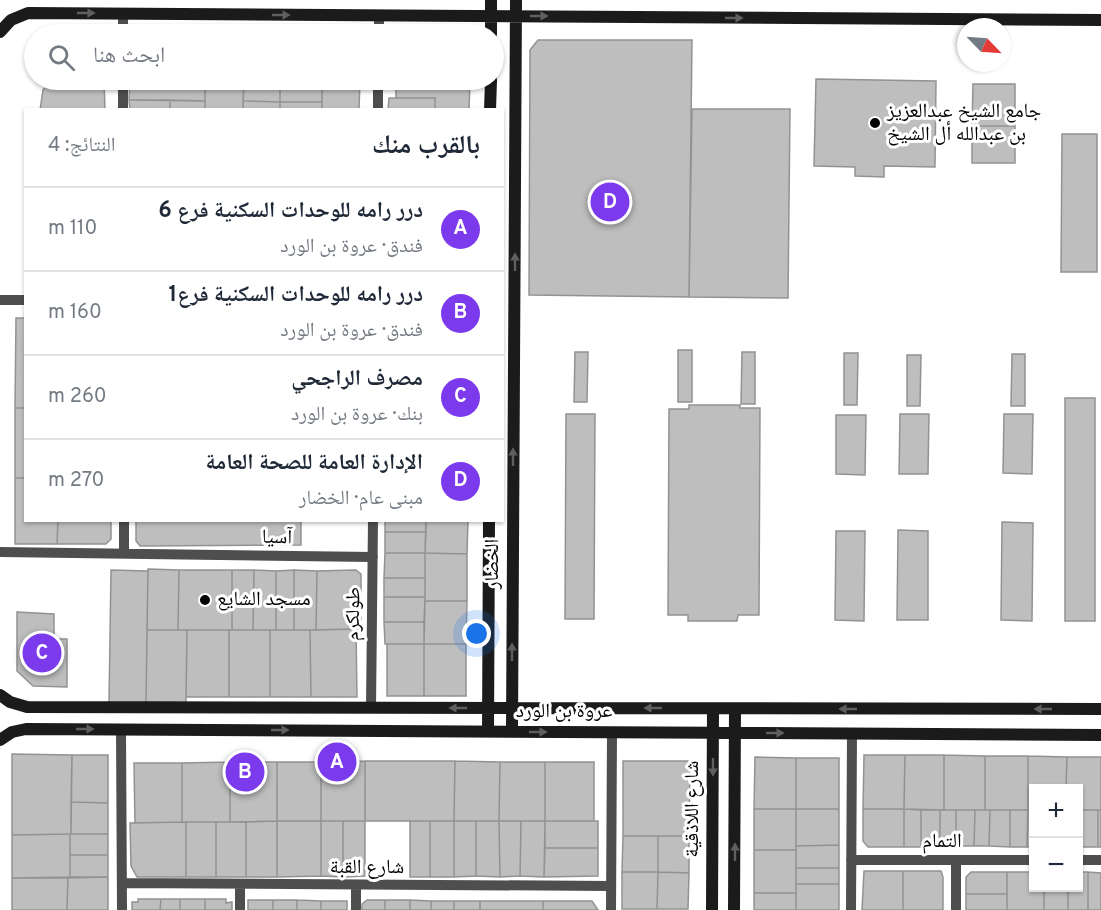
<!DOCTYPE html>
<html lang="ar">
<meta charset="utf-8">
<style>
:root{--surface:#fff;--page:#f2f2f3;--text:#1f2937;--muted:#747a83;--line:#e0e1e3;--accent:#7c3aed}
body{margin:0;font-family:Overpass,"Noto Naskh Arabic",sans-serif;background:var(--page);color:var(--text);direction:rtl}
.controls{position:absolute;right:18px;bottom:18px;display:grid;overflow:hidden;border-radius:0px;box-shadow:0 2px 4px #0004}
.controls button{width:54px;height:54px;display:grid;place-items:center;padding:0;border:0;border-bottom:2px solid var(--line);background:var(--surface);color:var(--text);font:30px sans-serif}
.compass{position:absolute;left:957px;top:18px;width:54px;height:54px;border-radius:50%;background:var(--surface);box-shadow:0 2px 4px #0004;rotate:115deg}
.you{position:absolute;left:477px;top:634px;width:21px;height:21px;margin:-15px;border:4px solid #fff;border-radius:50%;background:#1a73e8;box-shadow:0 0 0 9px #1a73e833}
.badge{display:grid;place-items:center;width:39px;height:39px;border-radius:50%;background:var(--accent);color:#fff;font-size:20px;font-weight:700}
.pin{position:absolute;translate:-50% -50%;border:3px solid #fff;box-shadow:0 2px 6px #0006}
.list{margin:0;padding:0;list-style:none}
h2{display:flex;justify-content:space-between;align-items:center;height:78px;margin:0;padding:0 24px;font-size:26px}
h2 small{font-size:20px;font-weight:400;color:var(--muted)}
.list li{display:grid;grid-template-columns:39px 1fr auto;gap:18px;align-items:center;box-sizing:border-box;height:84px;padding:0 24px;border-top:2px solid var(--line)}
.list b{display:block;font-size:22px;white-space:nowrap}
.list p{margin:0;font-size:20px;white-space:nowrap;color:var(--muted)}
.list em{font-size:20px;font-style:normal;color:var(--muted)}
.icon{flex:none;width:33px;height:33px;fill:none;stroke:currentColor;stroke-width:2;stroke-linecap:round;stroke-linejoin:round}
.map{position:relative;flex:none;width:1101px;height:910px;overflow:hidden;direction:ltr}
.search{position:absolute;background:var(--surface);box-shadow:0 2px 4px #0004;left:24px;top:24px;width:480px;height:66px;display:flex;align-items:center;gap:15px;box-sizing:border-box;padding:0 21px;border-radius:33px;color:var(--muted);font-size:22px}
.panel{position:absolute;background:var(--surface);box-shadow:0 2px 4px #0004;left:24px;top:108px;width:480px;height:414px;border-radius:0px;direction:rtl}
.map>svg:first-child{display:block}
</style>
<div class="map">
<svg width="1101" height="910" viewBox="0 0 1101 910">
<rect width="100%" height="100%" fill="#fff"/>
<path fill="#bebebe" stroke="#929292" stroke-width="1.5" d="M538 40H692L689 297 529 295 530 50Z
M816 79 936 81 935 167 884 166V177L855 176V167L814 166Z
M50 80H104L105 110H40L43 90Z
M130 80H205V101L129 100Z
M205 80H244L243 110H205Z
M244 80H280V102L243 101Z
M280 80H322V102H280Z
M322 80H360L359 110H322Z
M396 80H470L469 110H435V98H396Z
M973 84H1015V126H972Z
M389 98H435V110H388Z
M129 100H170V110H130Z
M170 100 205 101V110H170Z
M243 101 280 102V110H243Z
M280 102H322V110H280Z
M692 109H790L788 298 689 297Z
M972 126H1015V163H972Z
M1062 134H1097V272H1061Z
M16 318H26V408H15Z
M678 350H692V402H678Z
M575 352H588L587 402H574Z
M742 352H755V404H741Z
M844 353H858L857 405H844Z
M1012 354H1025V406H1011Z
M907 355H921L920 406H907Z
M1065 398H1095V621H1065Z
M689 405H740V408H760L759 615H738L737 621H688V615H668L669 409H689Z
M15 408H26V478H15Z
M566 414H595L594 619H565Z
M900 414H929L928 474H899Z
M1004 414H1033L1032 474 1003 473Z
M836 415H866L865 475 836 474Z
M15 478H26V520H58L57 544H15Z
M58 520H111V539L106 544H57Z
M136 520H301V545L140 546 136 541Z
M385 520H426V532H385Z
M426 520H468L467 554 425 553Z
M1002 522 1033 523 1032 621 1001 620Z
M898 530 928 531V620H897Z
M836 531H865L864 621 835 620Z
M385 532H426L425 553H385Z
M385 553H425V578H384Z
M425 553 467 554V601H425Z
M148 569 179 570 178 630H147Z
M111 570 148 571 146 703H109Z
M179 570H232V630H178Z
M232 570H254L253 630H232Z
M254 570 276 571V630H253Z
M294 570 317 571 316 630H294Z
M294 570V630H276V571Z
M356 570 361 574V629L316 630 317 571Z
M384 578H425V597H384Z
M384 597H425L424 622H384Z
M425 601H467L466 644H424Z
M17 612 54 614V639H67V687L33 686 17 671Z
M384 622H424V644H385Z
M356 629 357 697H311L310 630Z
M147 630H187L186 703H146Z
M187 630H229V697H186Z
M229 630H270V697H229Z
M270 630H310L311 697H270Z
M387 644H424V696H387Z
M424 644H466V696H424Z
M12 754 72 755 71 834 12 835Z
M72 755H108V803L71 802Z
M864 755H905L904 809H863Z
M905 755H944V810L904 809Z
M944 755 985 756V810H944Z
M985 756H1028V810H985Z
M1028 756 1067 757 1066 788H1034V810H1028Z
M755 757 796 758V809H754Z
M1067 757H1101V810H1078V788H1066Z
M796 758H839V809H796Z
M365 761H455L454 821H365Z
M365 761V821H321V762Z
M455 761 500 762 499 821H454Z
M623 761H690L689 836H623Z
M230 762H277V821L230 822Z
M230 762V822H182V763Z
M277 762H321V821H277Z
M500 762H545V821H499Z
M545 762H594V821H545Z
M134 763H182V822L135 823Z
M71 802 108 803V834H71Z
M754 809H796V850H754Z
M796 809H839V845L796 846Z
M863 809H904V847H868L863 841Z
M904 809 921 810V847H904Z
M921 810H940V847H921Z
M940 810H956V846L940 847Z
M956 810H975L974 846H956Z
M975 810H990L989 846H974Z
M990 810H1010V847L989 846Z
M1010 810H1028L1027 847H1010Z
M1028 810H1034V847H1027Z
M1078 810H1081V847H1078Z
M1081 810H1098V847H1081Z
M1098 810H1101V847H1098Z
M277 821H321V876L277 877Z
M277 821V877H246V822Z
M321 821H343V877L321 876Z
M343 821H365V876L343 877Z
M410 821H430V877H410Z
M430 821H454V877H430Z
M454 821H476V876L454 877Z
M476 821H499L500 877 476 876Z
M499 821H521L520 876 500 877Z
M521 821H545L544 877 520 876Z
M545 821H598V848H545Z
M186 822H216V877H186Z
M186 822V877H137L131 866 130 823Z
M216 822H246V877H216Z
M70 834H108V855H70Z
M70 834V877L12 878V835Z
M623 836H658V872H622Z
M658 836H689V873L658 872Z
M839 845V868H796V846Z
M545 848H598V876L544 877Z
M754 850H796V893H754Z
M70 855H108V877H70Z
M796 868H839V884H796Z
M864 871H903V910H862Z
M903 871H941L943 877V910H903Z
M622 872H658L657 909H622Z
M658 872 689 873 688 909H657Z
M971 872H1007V894H966V877Z
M1007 872H1034V888H1044V910H1007Z
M1078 872H1088V910H1068V888H1078Z
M1088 872 1101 873V910H1088Z
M108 877V910H67L68 878Z
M12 878H68L67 910H12Z
M796 884H839V910H796Z
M1044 888H1068V910H1044Z
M754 893H796V910H754Z
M966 894H1007V910H966Z
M138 899H161L160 910H132V902H138Z
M161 899H180V910H160Z
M180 899H205V910H180Z
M205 899H226V903L232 902V910H205Z
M248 900H273V910H248Z
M273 900H297V910H273Z
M297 900 321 901V910H297Z
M367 900H385V910H362V904Z
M385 900H410V910H385Z
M410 900 431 901V910H410Z
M321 901H347V910H321Z
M431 901H454V910H431Z
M454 901H480V910H454Z
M480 901H543V910H480Z
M543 901H592L598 910H543Z"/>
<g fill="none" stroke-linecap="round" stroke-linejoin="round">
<path stroke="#4e4e4e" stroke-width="10" d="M123 14V34
M379 34V15
M123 80V110
M378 110V80
M0 300H26
M124 520V553
M0 552 373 557
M371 708 373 520
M121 729 122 910
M851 860H1034
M1078 860H1101
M122 883 611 886
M240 884V910
M356 910V886
M611 910 612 732
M851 910 852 733
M956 910V860"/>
<path stroke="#1b1b1b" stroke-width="12" d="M0 32 11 20 28 13 1101 20
M491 34V0
M490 110 491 80
M0 695 10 702 27 707 1101 709
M488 731 489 520
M512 731 516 0
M0 740 12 732 26 729 1101 735
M712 910 713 709
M734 910 735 709"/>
</g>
<defs><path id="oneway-solid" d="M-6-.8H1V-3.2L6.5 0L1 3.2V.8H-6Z" transform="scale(1.5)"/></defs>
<g fill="#5f5f5f">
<use href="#oneway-solid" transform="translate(86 13)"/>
<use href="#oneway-solid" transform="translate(281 15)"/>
<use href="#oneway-solid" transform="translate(539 16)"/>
<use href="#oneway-solid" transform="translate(734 18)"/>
<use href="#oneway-solid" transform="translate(515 262) rotate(-90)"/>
<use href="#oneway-solid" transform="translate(513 457) rotate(-90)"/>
<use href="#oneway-solid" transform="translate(512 652) rotate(-90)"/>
<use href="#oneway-solid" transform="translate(458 708) rotate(-180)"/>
<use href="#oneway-solid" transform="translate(653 708) rotate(-180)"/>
<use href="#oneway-solid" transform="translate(848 709) rotate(-180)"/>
<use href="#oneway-solid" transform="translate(1043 709) rotate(-180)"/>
<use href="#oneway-solid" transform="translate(85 729)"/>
<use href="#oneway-solid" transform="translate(280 730)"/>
<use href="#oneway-solid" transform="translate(538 732)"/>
<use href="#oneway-solid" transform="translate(775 733)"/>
<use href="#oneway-solid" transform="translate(713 767) rotate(90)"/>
<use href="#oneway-solid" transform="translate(735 852) rotate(-90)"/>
</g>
<g fill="#000" stroke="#fff" stroke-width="2">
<circle cx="875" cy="123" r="6"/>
<circle cx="205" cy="600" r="6"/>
</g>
<g text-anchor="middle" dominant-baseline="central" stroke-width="6" stroke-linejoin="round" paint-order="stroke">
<g font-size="20" fill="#000" stroke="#fff" text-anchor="start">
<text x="887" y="112">جامع الشيخ عبدالعزيز<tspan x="887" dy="23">بن عبدالله أل الشيخ</tspan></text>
<text x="217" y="600">مسجد الشايع</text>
</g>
<g font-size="20" fill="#000" stroke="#fff">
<text transform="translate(277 538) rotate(1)">آسيا</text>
<text transform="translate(493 564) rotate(-90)">الخضار</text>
<text transform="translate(354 614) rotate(-89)">طولكرم</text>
<text x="564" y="712">عروة بن الورد</text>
<text transform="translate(693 809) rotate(-90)">شارع اللاذقية</text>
<text x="942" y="842">التمام</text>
<text x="367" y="868">شارع القبة</text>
</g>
</g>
</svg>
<div class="controls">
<button>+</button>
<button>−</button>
</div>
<svg class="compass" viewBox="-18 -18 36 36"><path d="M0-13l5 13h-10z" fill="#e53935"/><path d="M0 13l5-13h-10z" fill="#747a83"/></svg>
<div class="you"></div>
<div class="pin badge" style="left:337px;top:762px">A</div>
<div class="pin badge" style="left:245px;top:772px">B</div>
<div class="pin badge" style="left:42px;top:653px">C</div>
<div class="pin badge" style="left:610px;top:202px">D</div>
<div class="search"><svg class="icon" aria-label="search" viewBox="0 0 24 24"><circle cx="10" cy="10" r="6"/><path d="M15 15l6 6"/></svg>ابحث هنا</div>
<section class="panel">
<h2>بالقرب منك<small>النتائج: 4</small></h2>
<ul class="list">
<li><span class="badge">A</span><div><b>درر رامه للوحدات السكنية فرع 6</b><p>فندق · عروة بن الورد</p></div><em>110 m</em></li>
<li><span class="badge">B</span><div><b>درر رامه للوحدات السكنية فرع1</b><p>فندق · عروة بن الورد</p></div><em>160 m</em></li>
<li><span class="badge">C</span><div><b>مصرف الراجحي</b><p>بنك · عروة بن الورد</p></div><em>260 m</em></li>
<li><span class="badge">D</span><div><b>الإدارة العامة للصحة العامة</b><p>مبنى عام · الخضار</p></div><em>270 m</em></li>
</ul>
</section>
</div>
